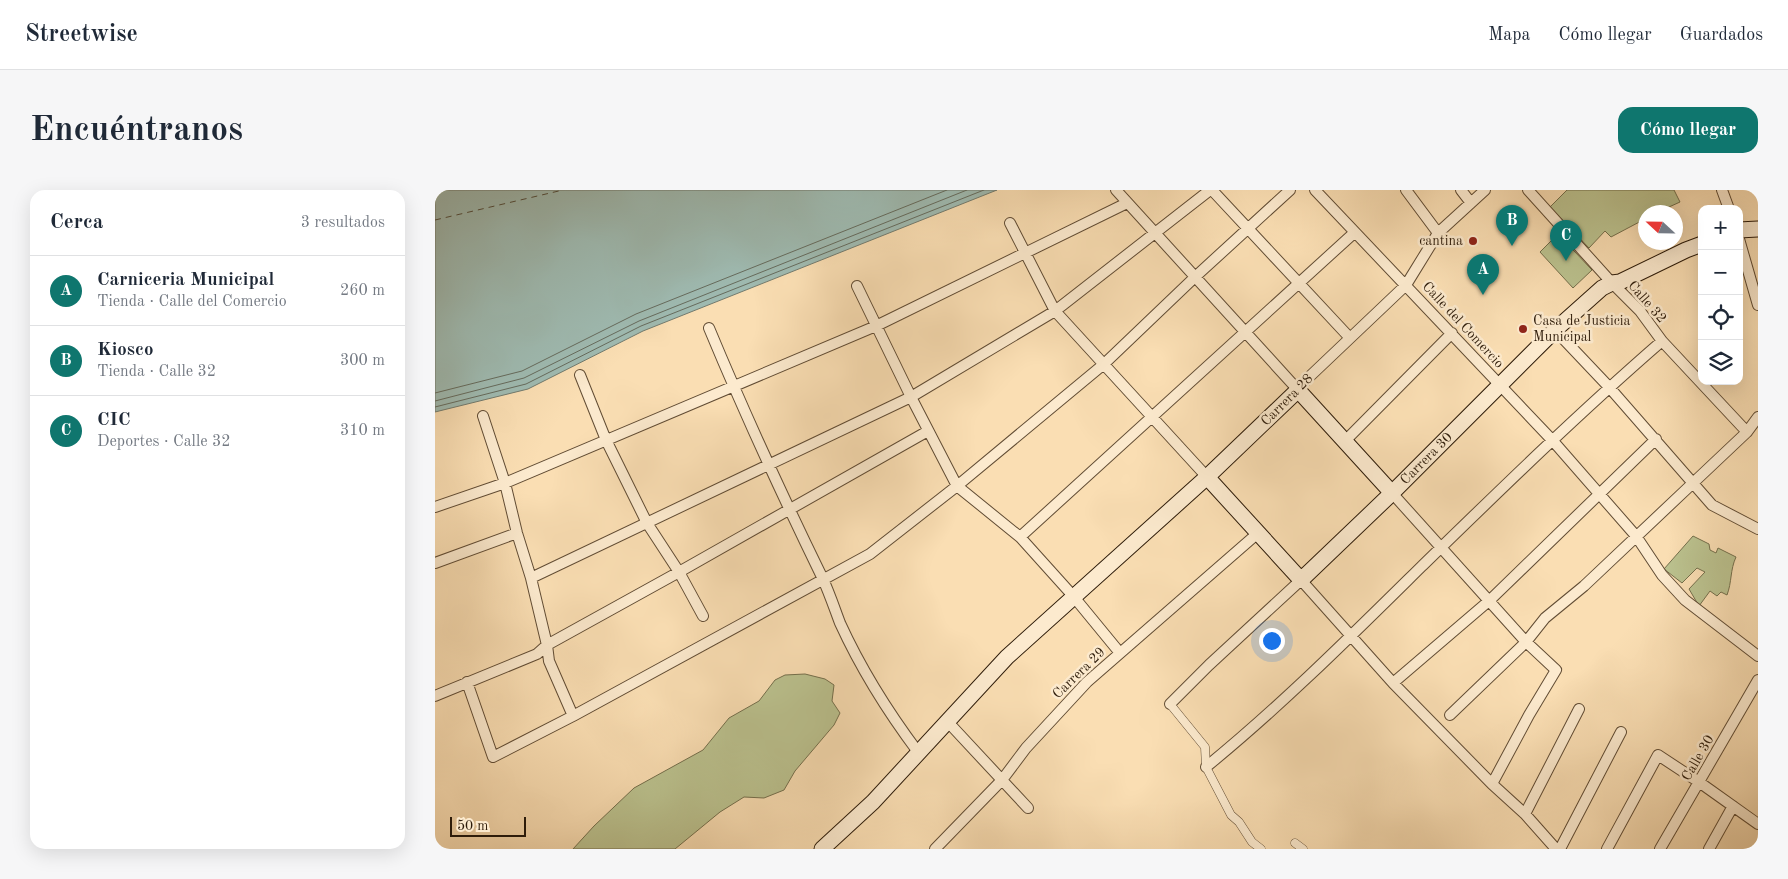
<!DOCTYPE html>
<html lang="es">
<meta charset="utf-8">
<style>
:root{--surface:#fff;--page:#f6f6f7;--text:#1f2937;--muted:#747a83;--line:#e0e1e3;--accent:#0f766e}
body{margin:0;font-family:"Old Standard TT",serif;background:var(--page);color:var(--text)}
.controls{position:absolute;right:15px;top:15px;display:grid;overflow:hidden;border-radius:10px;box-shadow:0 5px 20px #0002}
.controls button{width:45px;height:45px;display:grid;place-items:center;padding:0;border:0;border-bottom:1px solid var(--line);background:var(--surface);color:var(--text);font:25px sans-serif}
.compass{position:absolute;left:1203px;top:15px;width:45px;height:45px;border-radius:50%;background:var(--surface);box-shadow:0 5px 20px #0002;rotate:292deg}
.scale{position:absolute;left:15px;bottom:12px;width:76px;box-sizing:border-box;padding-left:5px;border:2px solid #2e1c0a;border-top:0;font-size:14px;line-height:18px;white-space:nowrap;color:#2e1c0a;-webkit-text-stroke:4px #fceace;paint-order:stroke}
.you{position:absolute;left:836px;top:450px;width:18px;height:18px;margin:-12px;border:4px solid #fff;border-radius:50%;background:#1a73e8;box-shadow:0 0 0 8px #1a73e833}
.badge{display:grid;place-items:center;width:32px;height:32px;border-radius:50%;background:var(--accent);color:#fff;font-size:16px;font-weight:700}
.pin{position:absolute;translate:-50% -41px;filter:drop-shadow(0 1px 2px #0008)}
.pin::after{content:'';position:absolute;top:26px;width:18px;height:15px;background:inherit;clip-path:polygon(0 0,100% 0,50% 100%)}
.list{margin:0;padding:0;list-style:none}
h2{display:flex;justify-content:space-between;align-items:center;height:65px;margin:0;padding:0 20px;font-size:21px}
h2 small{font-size:16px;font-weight:400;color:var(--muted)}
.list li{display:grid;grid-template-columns:32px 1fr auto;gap:15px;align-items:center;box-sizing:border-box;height:70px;padding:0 20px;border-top:1px solid var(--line)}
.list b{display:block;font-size:19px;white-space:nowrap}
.list p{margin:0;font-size:16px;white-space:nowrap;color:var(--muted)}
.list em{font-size:16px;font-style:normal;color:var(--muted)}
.icon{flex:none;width:28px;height:28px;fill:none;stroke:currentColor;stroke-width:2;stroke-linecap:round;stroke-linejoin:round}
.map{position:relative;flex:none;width:1323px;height:659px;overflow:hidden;border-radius:15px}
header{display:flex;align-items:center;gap:30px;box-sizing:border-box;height:70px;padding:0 25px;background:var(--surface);border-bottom:1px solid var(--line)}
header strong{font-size:24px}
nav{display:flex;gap:28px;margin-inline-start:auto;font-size:18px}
.intro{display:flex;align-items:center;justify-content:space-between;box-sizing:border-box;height:120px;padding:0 30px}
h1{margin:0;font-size:35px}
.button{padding:12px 22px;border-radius:15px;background:var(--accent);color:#fff;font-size:18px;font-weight:700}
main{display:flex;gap:30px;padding:0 30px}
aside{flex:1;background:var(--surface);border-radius:15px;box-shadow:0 5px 20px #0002}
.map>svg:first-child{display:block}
</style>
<header>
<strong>Streetwise</strong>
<nav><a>Mapa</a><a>Cómo llegar</a><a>Guardados</a></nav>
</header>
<div class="intro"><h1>Encuéntranos</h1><a class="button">Cómo llegar</a></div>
<main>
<aside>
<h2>Cerca<small>3 resultados</small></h2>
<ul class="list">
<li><span class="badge">A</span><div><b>Carniceria Municipal</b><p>Tienda · Calle del Comercio</p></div><em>260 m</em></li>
<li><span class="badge">B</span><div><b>Kiosco</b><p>Tienda · Calle 32</p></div><em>300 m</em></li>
<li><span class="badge">C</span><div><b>CIC</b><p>Deportes · Calle 32</p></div><em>310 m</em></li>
</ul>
</aside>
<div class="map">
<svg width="1323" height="659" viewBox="0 0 1323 659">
<rect width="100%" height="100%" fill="#fadeb3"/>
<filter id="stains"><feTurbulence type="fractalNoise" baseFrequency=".004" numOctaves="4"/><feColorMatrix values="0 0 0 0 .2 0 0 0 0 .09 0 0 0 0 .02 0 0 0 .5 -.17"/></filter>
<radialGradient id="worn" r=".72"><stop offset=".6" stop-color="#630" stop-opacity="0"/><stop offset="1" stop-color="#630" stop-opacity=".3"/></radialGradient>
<path fill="#bbc28f" stroke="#746f4c" d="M1132 0H1239L1245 12 1223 22H1210V29L1176 47 1170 41 1154 58 1115 17Z
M1123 44 1157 80 1138 98 1105 62Z
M1258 346 1274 354 1275 360 1281 363 1283 358 1301 367C1295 380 1297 392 1292 405L1286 402 1282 406 1275 401 1264 416 1254 399 1270 382 1262 378 1247 393 1229 379Z
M370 484 390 489 399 495 397 511 405 523 399 535 360 581 349 600 329 608 309 607 285 622 240 659H138L159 636 199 598 268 560 294 528 324 511 340 490 350 485Z"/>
<path fill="#9fbbb2" stroke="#727b6f" d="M0 0H562L208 141 93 199 0 222Z"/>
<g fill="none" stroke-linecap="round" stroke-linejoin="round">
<path stroke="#666c5e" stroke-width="1" d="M0 203 87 181 201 124 512 0
M0 211 89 188 204 131 532 0
M0 217 91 194 206 136 549 0"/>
<path stroke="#504c3c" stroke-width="1" stroke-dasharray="6 5" stroke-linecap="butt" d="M0 30 128 0"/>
<defs>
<path id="pedestrian" d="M735 514 770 557 771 577 796 625 804 632 817 652 826 659
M860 653 868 659"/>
<path id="minor" d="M681 0 863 200 872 189 971 95 1003 43 1050 0
M777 0 915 148
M880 0 1118 251 1201 346 1227 385 1250 410 1323 466
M971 0 1003 43
M1026 0 1036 13
M1093 0 1177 93 1205 121 1227 151 1312 242
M1287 0 1294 19
M575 33 620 121 772 287
M1304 49 1323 115
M422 96 476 207 522 296 585 347 639 407 685 463
M274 138C309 222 347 305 387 387 394 402 399 417 405 433 426 479 453 522 483 562
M1120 140 1174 197 1277 315 1323 339
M145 185 171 250 212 333 244 382 268 426
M48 226 70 293 82 343 96 388 112 455 114 471 138 526
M910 251 1017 143
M957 303 1091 452 1121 480 1094 525 1057 594
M0 317 70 293 441 136 692 13
M585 347 919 43
M0 373 82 343
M96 388 476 207 620 121 775 0
M32 492 58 567 138 526 435 364 522 296 669 174 760 87 855 0
M958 493 1055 410 1221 249
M0 506 102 464 112 455 244 382 493 241
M735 514 774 475 866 390 958 493 1057 594 1090 624 1121 659
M1015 525 1091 452 1110 428 1149 396 1258 293 1312 242 1323 227
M512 531 593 618
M771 577C847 515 917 445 987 376 1065 300 1144 223 1227 151
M1090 624 1144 519
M500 659 567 590 591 558 652 492 823 343
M1125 659 1186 542
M1172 659 1223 565 1264 592 1323 634
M1225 659 1323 490
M1274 659 1298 616"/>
<g id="secondary">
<path d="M1304 40 1323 39"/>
<path id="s1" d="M772 287 866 390 957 303 1120 140 1167 98 1177 93 1185 92 1251 60 1267 54"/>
<path d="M387 659 438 612 572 467 772 287 863 200 957 303"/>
</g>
</defs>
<use href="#pedestrian" stroke="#614c34" stroke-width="9"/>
<use href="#minor" stroke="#614c34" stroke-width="12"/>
<use href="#secondary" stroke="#2e1c0a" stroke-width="17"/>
<use href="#pedestrian" stroke="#fceace" stroke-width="8"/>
<use href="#minor" stroke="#fceace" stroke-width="10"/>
<use href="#secondary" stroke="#fceace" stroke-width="15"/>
</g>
<g fill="#8f2418" stroke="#fceace" stroke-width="2">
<circle cx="1038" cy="51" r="5"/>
<circle cx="1088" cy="139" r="5"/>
</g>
<g text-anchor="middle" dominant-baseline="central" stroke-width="5" stroke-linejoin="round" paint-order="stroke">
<g font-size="14" fill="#2e1c0a" stroke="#fceace" text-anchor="end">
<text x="1028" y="51">cantina</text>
<text x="1098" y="131" text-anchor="start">Casa de Justicia<tspan x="1098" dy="16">Municipal</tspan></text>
</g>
<g font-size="14" fill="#2e1c0a" stroke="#fceace">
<text transform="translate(1212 112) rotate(49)">Calle 32</text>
<text transform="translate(1028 135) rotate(47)">Calle del Comercio</text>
<text transform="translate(852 210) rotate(-45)">Carrera 28</text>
<text stroke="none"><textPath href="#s1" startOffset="314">Carrera 30</textPath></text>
<text transform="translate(644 483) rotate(-44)">Carrera 29</text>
<text transform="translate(1263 568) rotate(-60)">Calle 30</text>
</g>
</g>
<rect width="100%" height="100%" filter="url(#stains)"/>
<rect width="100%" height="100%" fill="url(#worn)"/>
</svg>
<div class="controls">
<button>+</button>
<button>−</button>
<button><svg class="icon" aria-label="locate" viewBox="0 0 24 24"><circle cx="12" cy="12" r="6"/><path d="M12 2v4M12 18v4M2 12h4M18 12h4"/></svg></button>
<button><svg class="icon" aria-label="layers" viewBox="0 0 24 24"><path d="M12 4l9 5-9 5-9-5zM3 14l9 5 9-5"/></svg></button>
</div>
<svg class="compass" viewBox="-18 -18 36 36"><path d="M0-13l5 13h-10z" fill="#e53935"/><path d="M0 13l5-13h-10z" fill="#747a83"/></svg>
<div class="scale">50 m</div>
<div class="you"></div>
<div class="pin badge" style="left:1048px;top:105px">A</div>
<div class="pin badge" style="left:1077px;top:56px">B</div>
<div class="pin badge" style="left:1131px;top:71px">C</div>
</div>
</main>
